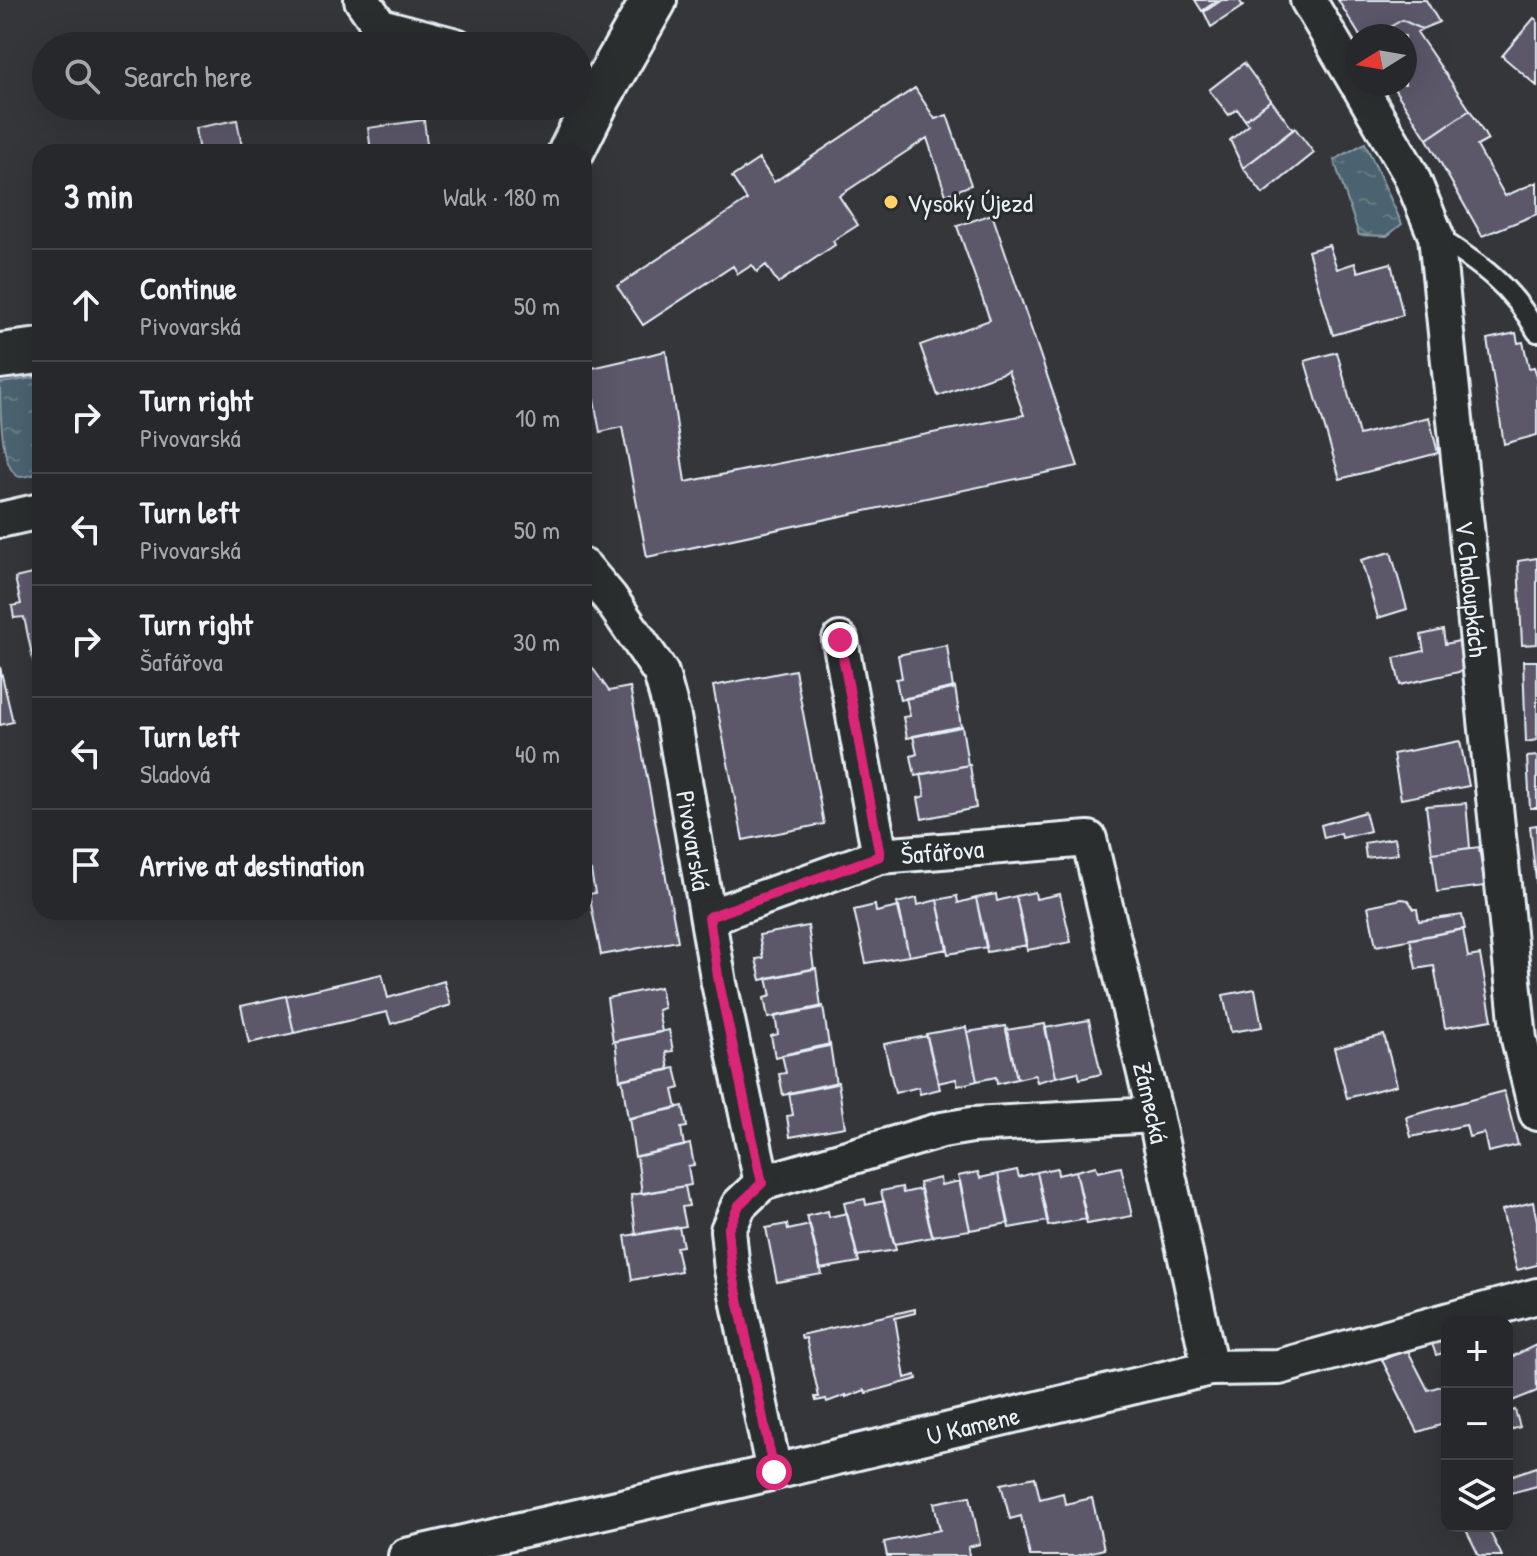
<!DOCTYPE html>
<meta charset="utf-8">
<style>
:root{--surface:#27282c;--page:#333438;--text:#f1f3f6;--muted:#a4a6a9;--line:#434448}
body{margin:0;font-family:"Patrick Hand",sans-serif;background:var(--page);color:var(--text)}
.controls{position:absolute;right:24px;bottom:24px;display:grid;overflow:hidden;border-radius:16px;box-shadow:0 8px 32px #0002}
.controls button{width:72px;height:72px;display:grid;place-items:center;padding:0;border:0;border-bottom:2px solid var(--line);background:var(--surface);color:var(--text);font:40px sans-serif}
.compass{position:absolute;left:1345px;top:24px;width:72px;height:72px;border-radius:50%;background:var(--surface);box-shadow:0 8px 32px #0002;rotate:259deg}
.stop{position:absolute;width:24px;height:24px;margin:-18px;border:6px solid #db2777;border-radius:50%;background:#fff}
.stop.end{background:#db2777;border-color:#fff;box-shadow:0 2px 8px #0008}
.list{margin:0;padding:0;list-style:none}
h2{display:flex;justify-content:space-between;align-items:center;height:104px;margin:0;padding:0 32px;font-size:34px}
h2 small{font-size:26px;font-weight:400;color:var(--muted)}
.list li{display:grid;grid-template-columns:52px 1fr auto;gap:24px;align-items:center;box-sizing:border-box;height:112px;padding:0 32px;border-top:2px solid var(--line)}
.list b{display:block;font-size:30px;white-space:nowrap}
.list p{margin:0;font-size:26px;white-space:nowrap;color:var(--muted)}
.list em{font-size:26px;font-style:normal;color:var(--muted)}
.icon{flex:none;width:44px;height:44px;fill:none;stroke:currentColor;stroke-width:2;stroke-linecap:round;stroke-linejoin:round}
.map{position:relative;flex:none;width:1537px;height:1556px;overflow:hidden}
.search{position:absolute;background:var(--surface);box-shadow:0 8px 32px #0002;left:32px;top:32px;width:560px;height:88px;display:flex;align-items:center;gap:20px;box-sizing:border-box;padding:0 28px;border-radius:44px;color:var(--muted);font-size:30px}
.panel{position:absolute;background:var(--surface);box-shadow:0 8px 32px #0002;left:32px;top:144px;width:560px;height:776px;border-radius:24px}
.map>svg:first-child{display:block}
</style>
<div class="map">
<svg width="1537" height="1556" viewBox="0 0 1537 1556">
<defs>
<pattern id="water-ripples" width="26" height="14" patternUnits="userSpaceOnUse" patternTransform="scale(2)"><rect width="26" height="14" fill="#4b646f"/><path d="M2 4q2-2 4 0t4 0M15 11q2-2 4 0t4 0" fill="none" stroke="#657b84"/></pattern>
</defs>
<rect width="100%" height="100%" fill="#34363a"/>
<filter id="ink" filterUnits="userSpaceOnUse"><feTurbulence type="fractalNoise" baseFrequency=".0125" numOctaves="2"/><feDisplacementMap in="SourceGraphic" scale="16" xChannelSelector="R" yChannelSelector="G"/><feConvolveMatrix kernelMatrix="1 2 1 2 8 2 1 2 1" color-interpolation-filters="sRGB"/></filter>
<g filter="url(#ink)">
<path fill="url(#water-ripples)" stroke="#8a9ca6" stroke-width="2" d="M1365 143 1402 224 1387 236 1359 235 1334 160Z
M40 377V473C34 474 27 477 21 477 0 475 0 404 0 383Z"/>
<path fill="#5c596b" stroke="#e8f1f8" stroke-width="2" d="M1195 0H1218L1202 11Z
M1222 0H1239L1243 6 1211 27 1204 12Z
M1338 0H1426L1439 22 1422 29 1402 20 1374 36H1360Z
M1534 18 1537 20V86L1502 56Z
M1402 20 1422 29 1417 32 1470 110 1427 139 1391 84H1405V36H1374Z
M1244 63 1271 100 1245 120 1237 109 1229 115 1209 90Z
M915 88 935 119 947 115 971 185 946 195 927 138 839 196 858 225 833 241 835 245 778 283 766 265 757 272 752 265 738 274 733 266 643 325 617 286 747 200 732 177 759 159 774 182Z
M1271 100 1293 130 1243 168 1230 140 1249 125 1245 120Z
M1470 110 1488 140 1477 146 1505 196 1537 182V214L1482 236 1427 139Z
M237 120 243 152H199L195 128Z
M424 120 428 152H371L368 128Z
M1295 128 1314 153 1263 194 1243 168Z
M992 214 1078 466 647 557 622 427 600 432 588 369 666 351 685 482 1024 415 1008 371 938 396 920 345 990 320 957 226Z
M1329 245 1337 269 1355 263 1358 272 1391 263 1403 315 1333 335 1308 251Z
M1516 333 1518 343 1523 342 1529 368 1534 367 1537 376V435L1504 444 1487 339Z
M1337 352 1359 435 1429 417 1438 453 1340 479 1305 361Z
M1391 552 1407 609 1378 618 1361 560Z
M1537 558V644L1522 645 1518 561Z
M40 572V693L24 617 14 618 12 606 21 604 15 578Z
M1443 630 1445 644 1459 641 1463 671 1400 685 1394 658 1424 651 1421 635Z
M947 645 953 689 900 700 896 679 902 678 898 655Z
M584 656 609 691 630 687 678 941 601 955 589 894 595 893 591 871 585 872 584 866Z
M1523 661H1537V740L1526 742Z
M0 667 13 722 0 725Z
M795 670 824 824 743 840 713 686Z
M955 687 961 727 907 738 903 717 910 716 906 698Z
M962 726 968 765 915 776 911 756 917 754 913 736Z
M1460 741 1469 786 1401 799 1393 754Z
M1537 756V808H1530L1527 757Z
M970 765 976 808 922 819 918 798 925 796 921 774Z
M1466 803 1470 848 1432 853 1426 806Z
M1365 812 1370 831 1342 838 1341 833 1324 838 1321 825Z
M1537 825V889L1530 826Z
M1395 838 1398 854 1366 858 1364 843Z
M1479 847 1485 886 1437 892 1432 853Z
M1035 892 1036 899 1060 894 1071 942 1027 950 1016 896Z
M996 894 997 901 1016 896 1027 945 987 952 976 898Z
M957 896 958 903 976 898 987 947 948 954 937 900Z
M917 898 918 905 937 900 948 949 909 956 897 903Z
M1402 899 1408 900 1414 909H1417L1419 921 1462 915 1465 929 1376 946 1368 906Z
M875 905 876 912 899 907 909 956 866 963 854 910Z
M808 926 814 969 761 980 756 959 763 958 759 935Z
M1463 929 1468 957 1480 955 1492 1020 1445 1028 1434 966 1416 969 1410 939Z
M816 968 821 1008 768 1018 764 998 771 996 767 978Z
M382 974 388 998 444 981 451 1005 391 1024 387 1012 294 1033 286 996Z
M660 987 664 1008 658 1010 662 1032 613 1042 607 998Z
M1255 989 1262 1027 1231 1032 1223 995Z
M286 996 294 1033 249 1043 241 1006Z
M823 1006 829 1046 775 1057 771 1036 778 1034 775 1016Z
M1089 1020 1101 1074 1080 1079 1078 1072 1056 1077 1045 1028Z
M1045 1024 1056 1077 1037 1082 1035 1075 1017 1079 1006 1030Z
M1006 1026 1017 1079 997 1084 996 1077 977 1081 967 1032Z
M966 1027 977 1081 958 1086 956 1079 938 1083 926 1034Z
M669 1030 673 1051 666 1052 669 1070 620 1080 615 1041Z
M1384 1035 1397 1085 1347 1098 1334 1048Z
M927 1036 940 1089 920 1094 919 1087 895 1093 884 1044Z
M830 1044 836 1084 783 1095 779 1074 786 1073 782 1055Z
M675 1068 680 1088 673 1090 677 1108 628 1119 622 1079Z
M838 1082 845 1127 790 1137 787 1116 793 1115 789 1093Z
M1504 1091 1518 1145 1488 1152 1484 1133 1469 1137 1466 1125 1411 1137 1406 1117Z
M683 1106 687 1127 681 1128 684 1146 635 1157 629 1118Z
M690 1144 694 1165 688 1166 691 1185 642 1194 637 1156Z
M1096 1166 1098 1172 1121 1167 1132 1216 1087 1224 1076 1171Z
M1057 1168 1058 1175 1076 1171 1087 1219 1048 1226 1037 1172Z
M1017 1170 1019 1177 1037 1172 1048 1221 1009 1228 998 1174Z
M978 1172 980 1178 998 1174 1009 1223 970 1230 958 1176Z
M940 1178 941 1185 960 1181 970 1230 932 1236 919 1183Z
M685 1186 689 1206 682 1207 686 1226 636 1235 631 1195Z
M902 1187 903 1193 921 1189 933 1237 894 1244 881 1191Z
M865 1199 866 1205 884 1201 896 1250 857 1256 844 1203Z
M1533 1202 1537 1221V1265L1517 1270 1502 1210Z
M828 1211 829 1217 847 1213 859 1262 820 1269 807 1216Z
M787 1224 788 1230 810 1225 822 1274 777 1282 766 1228Z
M679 1227 683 1246 676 1247 681 1271 632 1280 625 1236Z
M915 1309V1313L895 1318 905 1378 916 1375 917 1379 866 1393 865 1390 860 1392 846 1397V1395L827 1402 826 1399 816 1401 815 1397H819L806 1338 802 1339 801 1335Z
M1447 1333V1352L1436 1355 1430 1338Z
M1536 1345 1537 1391 1507 1403V1376L1514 1374 1507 1359Z
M1407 1349 1428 1390 1447 1384V1423L1418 1432 1382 1360Z
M1515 1410 1520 1427 1507 1431V1412Z
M1537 1467V1486L1507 1494V1477Z
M1035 1477 1040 1499 1063 1493 1065 1504 1092 1498 1104 1549 1076 1556H1030L1021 1516 1010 1519 1001 1484Z
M970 1496 980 1544 968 1547 969 1556H887L884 1542 940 1530 934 1503Z
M1464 1526H1487L1502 1556H1479Z"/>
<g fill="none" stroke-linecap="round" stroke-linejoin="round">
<defs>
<path id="lane" d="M1436 236C1480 264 1511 285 1537 332"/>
<g id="street">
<path d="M362 0 380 26 456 46"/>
<path d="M1308 0 1357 83"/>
<path id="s1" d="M1358 84 1410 173 1436 236 1519 1039 1537 1113"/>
<path d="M0 520 40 511"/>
<path id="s2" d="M584 567 610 598 661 673 673 717 719 983 762 1183 942 1130 972 1125 1155 1115"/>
<path d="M840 640 880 856"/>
<path id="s3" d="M709 917 880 856 1089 839 1155 1115 1210 1368"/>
<path d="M762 1183 739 1205 728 1230 732 1270 774 1472"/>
<path id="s4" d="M406 1556 749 1478 1210 1368 1279 1367 1537 1296"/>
</g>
<path id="secondary" d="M571 152 599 96 654 0
M0 356 40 351"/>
</defs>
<use href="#lane" stroke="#e8f1f8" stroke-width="24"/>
<use href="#street" stroke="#e8f1f8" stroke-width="40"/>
<use href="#secondary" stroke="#e8f1f8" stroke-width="50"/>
<use href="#lane" stroke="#2a2d2e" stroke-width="18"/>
<use href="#street" stroke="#2a2d2e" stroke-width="34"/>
<use href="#secondary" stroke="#2a2d2e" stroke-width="44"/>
</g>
</g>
<g fill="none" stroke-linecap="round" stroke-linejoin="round" filter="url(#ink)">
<path stroke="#db2777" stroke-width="10" d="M774 1472 732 1270 728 1230 739 1205 762 1183 719 983 709 917 880 856 840 640"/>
</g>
<circle fill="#ffd166" stroke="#2a2d2e" stroke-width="3" cx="891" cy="202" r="8"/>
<g text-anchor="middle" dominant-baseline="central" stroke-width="6" stroke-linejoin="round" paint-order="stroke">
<g font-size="26" fill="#e8f1f8" stroke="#2a2d2e" text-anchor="start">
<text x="907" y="202">Vysoký Újezd</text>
</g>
<g font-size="26" fill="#e8f1f8" stroke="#2a2d2e">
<text stroke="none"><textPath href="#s1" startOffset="526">V Chaloupkách</textPath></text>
<text stroke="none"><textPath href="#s2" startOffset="302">Pivovarská</textPath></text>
<text stroke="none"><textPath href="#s3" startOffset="244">Šafářova</textPath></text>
<text stroke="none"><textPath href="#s3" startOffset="662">Zámecká</textPath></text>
<text stroke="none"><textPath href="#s4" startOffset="582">U Kamene</textPath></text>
</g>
</g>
</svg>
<div class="controls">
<button>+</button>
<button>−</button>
<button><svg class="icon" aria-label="layers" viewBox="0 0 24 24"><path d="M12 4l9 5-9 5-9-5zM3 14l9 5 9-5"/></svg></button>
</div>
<svg class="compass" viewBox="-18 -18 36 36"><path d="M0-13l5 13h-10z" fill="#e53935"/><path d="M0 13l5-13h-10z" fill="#a4a6a9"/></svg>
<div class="stop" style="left:774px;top:1472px"></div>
<div class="stop end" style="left:840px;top:640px"></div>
<div class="search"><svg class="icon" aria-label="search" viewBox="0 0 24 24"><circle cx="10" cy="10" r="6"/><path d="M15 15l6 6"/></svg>Search here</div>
<section class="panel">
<h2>3 min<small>Walk · 180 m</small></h2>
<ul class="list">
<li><svg class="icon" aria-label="ahead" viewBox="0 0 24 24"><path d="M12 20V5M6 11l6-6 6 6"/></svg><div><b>Continue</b><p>Pivovarská</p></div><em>50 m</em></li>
<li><svg class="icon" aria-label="right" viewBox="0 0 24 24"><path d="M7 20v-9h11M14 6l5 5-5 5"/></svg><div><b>Turn right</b><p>Pivovarská</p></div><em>10 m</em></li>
<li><svg class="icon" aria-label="left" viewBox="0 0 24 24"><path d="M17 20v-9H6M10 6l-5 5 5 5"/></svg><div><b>Turn left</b><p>Pivovarská</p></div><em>50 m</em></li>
<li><svg class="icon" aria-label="right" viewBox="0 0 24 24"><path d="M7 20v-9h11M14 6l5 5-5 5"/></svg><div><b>Turn right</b><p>Šafářova</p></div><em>30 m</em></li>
<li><svg class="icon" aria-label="left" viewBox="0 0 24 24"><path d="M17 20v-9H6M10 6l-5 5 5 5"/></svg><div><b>Turn left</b><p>Sladová</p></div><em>40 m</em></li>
<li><svg class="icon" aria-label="arrive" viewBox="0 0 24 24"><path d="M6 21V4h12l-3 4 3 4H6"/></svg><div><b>Arrive at destination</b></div></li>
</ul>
</section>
</div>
